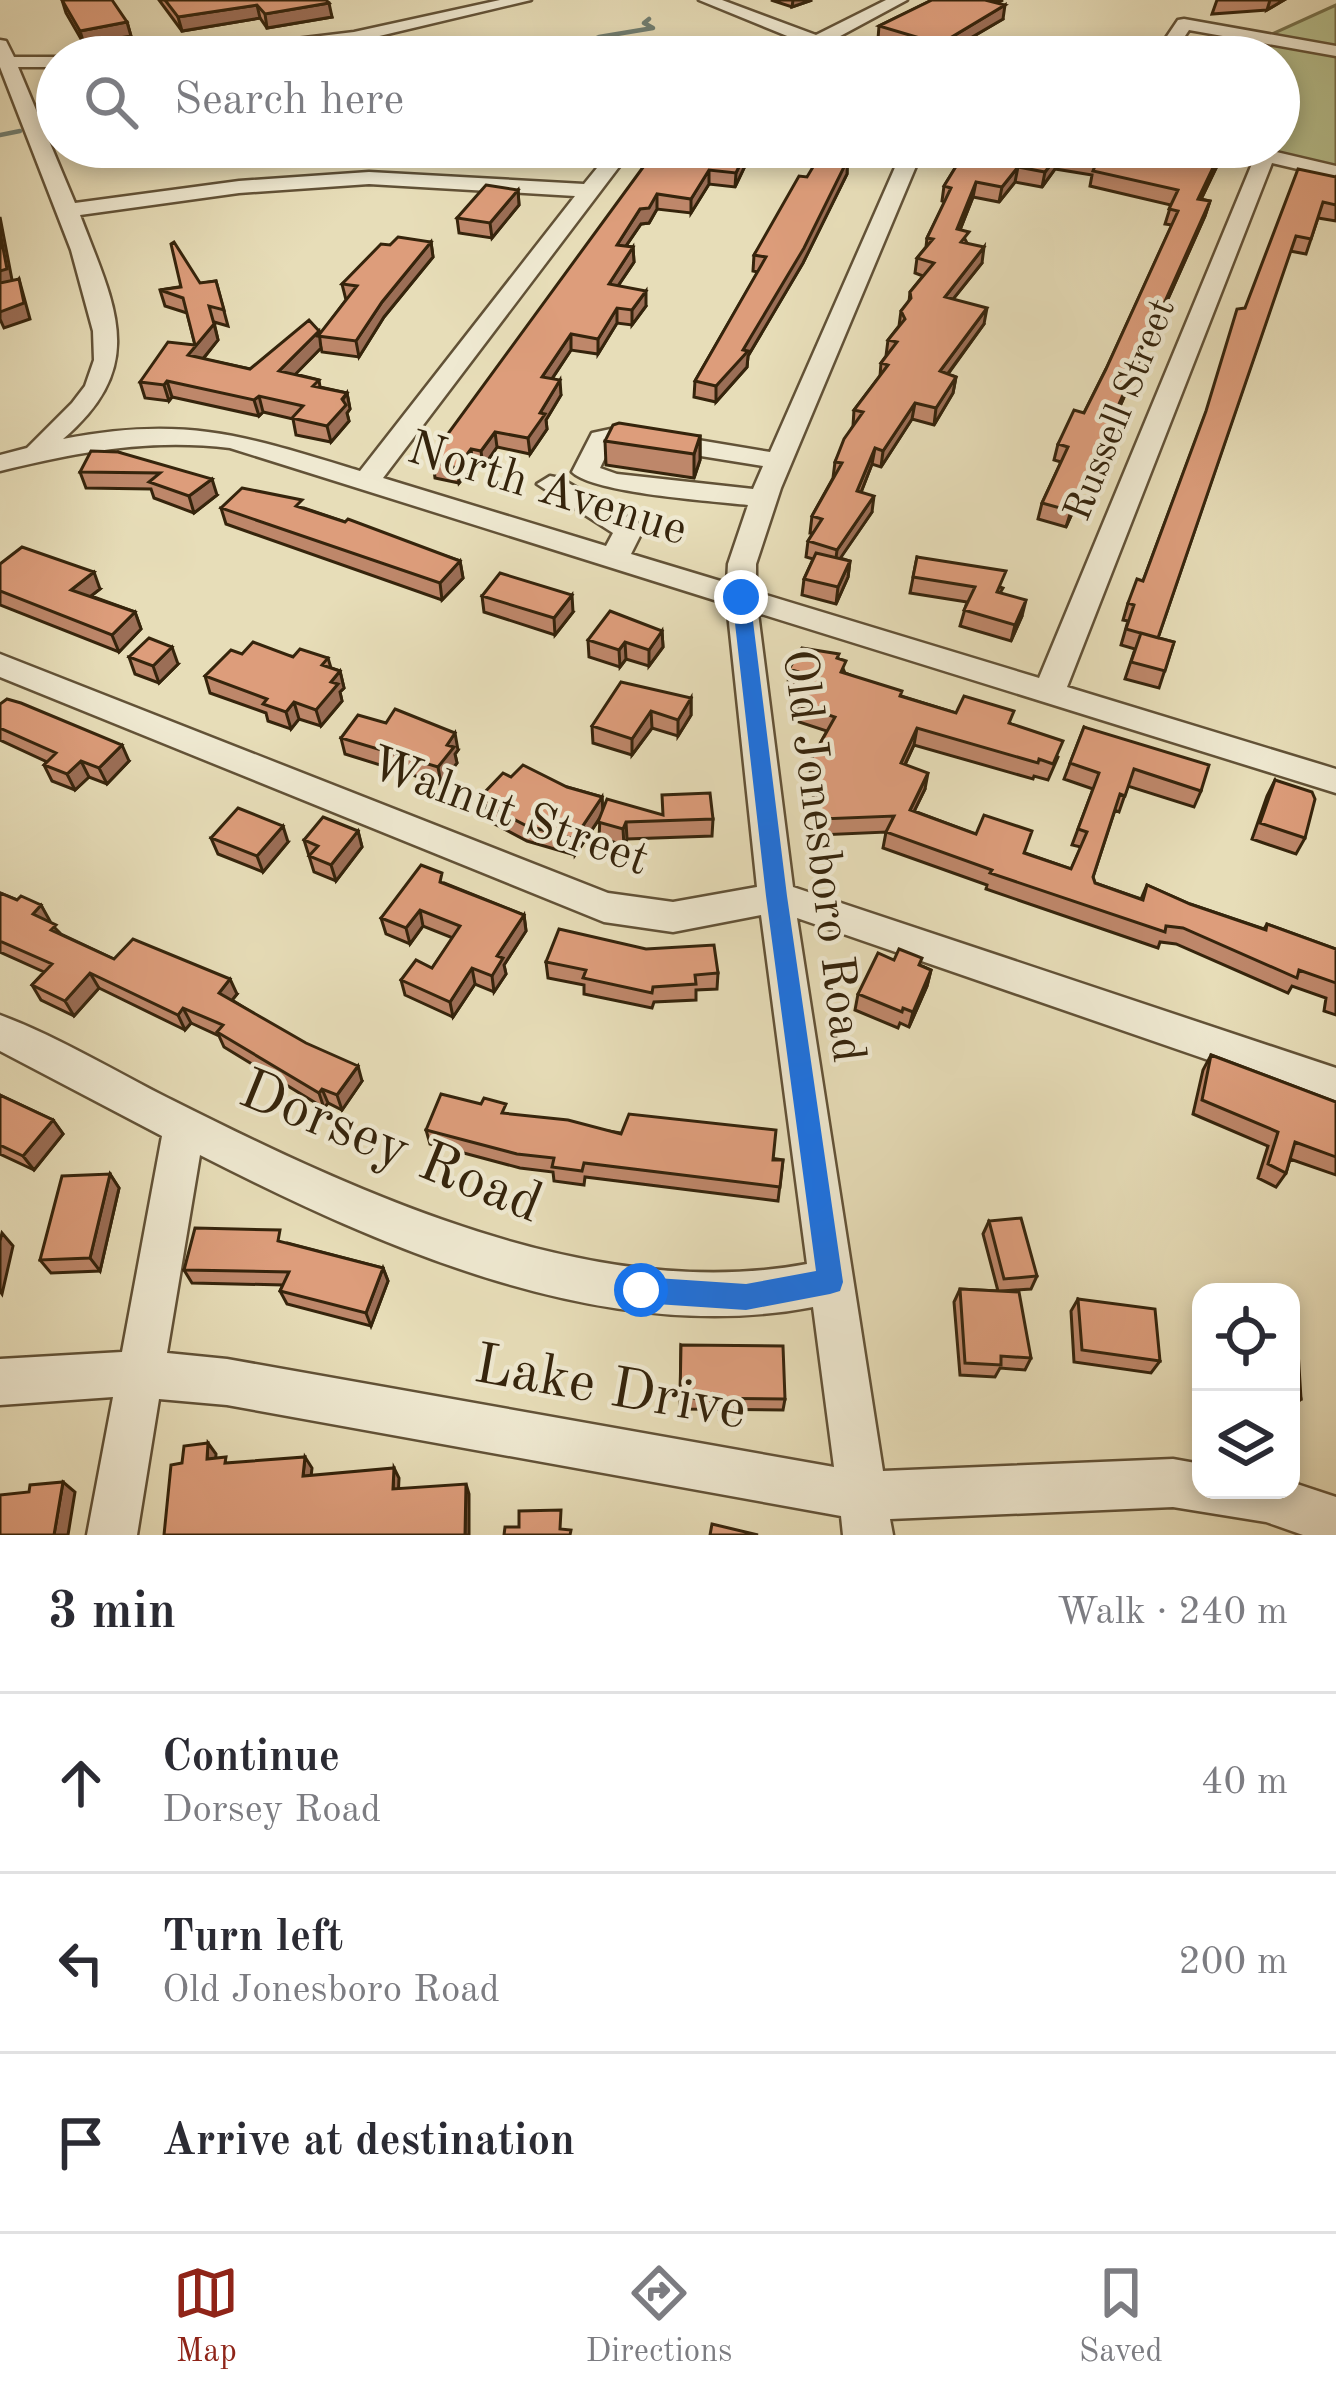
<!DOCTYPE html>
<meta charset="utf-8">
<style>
:root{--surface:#fff;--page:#f2f2f3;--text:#2b2b33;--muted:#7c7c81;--line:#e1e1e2;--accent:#8f2418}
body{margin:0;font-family:"Old Standard TT",serif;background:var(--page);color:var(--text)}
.controls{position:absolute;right:36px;bottom:36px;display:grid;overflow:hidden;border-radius:24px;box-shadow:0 6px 18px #0003}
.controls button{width:108px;height:108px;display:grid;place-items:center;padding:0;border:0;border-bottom:3px solid var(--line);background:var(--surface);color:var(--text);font:60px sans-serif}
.stop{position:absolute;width:36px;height:36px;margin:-27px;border:9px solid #1a73e8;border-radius:50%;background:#fff}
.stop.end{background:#1a73e8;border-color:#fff;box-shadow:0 3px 12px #0008}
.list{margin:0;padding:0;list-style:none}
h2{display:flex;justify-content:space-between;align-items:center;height:156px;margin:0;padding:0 48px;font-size:51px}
h2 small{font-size:39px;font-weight:400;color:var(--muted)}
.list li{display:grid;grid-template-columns:78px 1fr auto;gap:36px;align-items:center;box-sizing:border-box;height:180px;padding:0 48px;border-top:3px solid var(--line)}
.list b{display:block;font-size:45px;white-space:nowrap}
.list p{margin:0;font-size:39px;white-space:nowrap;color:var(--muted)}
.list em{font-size:39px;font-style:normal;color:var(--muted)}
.icon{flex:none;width:66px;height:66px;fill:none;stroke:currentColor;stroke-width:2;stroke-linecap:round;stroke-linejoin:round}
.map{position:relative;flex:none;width:1336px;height:1535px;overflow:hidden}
.search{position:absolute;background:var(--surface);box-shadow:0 6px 18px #0003;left:36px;right:36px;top:36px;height:132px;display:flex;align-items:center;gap:30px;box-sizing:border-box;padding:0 42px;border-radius:66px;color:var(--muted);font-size:45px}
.sheet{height:696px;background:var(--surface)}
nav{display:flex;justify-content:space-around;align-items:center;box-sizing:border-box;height:168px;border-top:3px solid var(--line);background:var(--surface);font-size:33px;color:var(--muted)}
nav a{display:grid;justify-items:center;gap:6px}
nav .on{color:var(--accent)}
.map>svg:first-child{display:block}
</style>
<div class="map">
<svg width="1336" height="1535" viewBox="0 0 1336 1535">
<rect width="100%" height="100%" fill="#e7ddb8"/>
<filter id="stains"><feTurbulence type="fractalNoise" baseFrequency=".00167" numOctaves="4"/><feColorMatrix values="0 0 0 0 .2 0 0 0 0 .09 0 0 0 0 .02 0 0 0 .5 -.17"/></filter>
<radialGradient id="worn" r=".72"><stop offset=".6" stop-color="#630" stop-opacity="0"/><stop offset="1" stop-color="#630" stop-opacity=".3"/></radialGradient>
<path fill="#b7c08e" stroke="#76724d" stroke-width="3" d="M1336 5V171L1237 147H1279V57H1165L1175 39 1270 35Z"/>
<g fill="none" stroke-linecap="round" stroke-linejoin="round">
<path stroke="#707e72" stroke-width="4.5" d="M555 57 599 37 653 28 644 23 649 19
M0 135 20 131"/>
<defs>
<path id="minor" d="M500 0H531L354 42 231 57H178L187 52 354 32Z
M699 0H722L816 35 886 0H907L831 41 867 57H842L817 48 799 57H776L802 42Z
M1184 19 1336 46V56L1189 30 1171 57H1153L1178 20Z
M0 40 6 41 14 57H59L57 67H18L75 203 239 181 369 172 584 184 614 147H634L383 478 606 546 613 533 537 484 550 476 560 478 639 524 643 530 631 554 727 583 728 564 748 505C711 501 593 493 572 472L592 433 620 427 770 452 904 147H924L781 488 756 564V592L1039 678 1254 159 1220 147H1255L1336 166V178L1272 163 1067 687 1336 769V793L758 613 793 887 1336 1068V1104L797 918 883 1471 1173 1459 1201 1464V1490H1291V1482L1336 1497V1535H1303L1266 1522 1173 1507 890 1519 893 1535H843L841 1516 227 1405 159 1399 137 1535H87L113 1397 0 1405V1359L122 1352 162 1136 0 1051V1015C59 1037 116 1072 172 1100 359 1194 594 1304 807 1264L761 915 673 932 604 922 0 677V654L608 893 673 902 757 887 727 604 230 448C149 438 78 452 0 471V455L27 448 72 403 85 386 94 360 93 331 71 250 0 67ZM369 184 575 196 360 471C246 436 185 415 63 439 149 365 115 307 80 215L239 193ZM620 443 763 466 753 489 617 474 600 468 611 445ZM200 1155C383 1248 604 1347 813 1307L834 1467 227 1359 167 1353Z"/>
</defs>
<use href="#minor" stroke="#625237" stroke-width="5"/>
<use href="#minor" fill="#efe9d1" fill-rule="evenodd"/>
</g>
<path fill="#be876a" stroke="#35240c" stroke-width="3" d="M62 0 127 22 131 36 84 44 66 13Z
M159 0H326L332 17 267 28 260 18 182 31Z
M771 0H812L792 7Z
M932 0H1003L996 3 1003 19 938 57 878 39 879 26Z
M1284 0 1267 10 1212 14 1217 0Z
M754 147 735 187 709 184 691 213 657 209 649 223 641 224 626 246 633 247 634 262 618 286 646 306 632 325 617 323 598 354 571 350 552 379 561 395 546 420 547 429 530 454 497 447 483 467 473 465 459 483 435 478 433 462 682 160Z
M968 147 1222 149 1218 164 1201 199 1210 201 1205 216 1066 527 1038 519 1042 503 1061 462 1054 460 1058 444 1084 413 1106 369 1172 225 1165 224 1171 205 1090 186 1092 175 1055 169 1042 187 1015 182 999 202 973 197 960 230 967 243 982 263 953 299 984 324 948 374 956 377 953 393 934 425 912 419 881 467 872 464 861 492 872 512 840 558 850 561 848 577 836 604 802 595 804 579 813 559 806 557 808 541 813 533H810L812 516 833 478 835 462 853 426 854 410 880 376 881 363 886 356 888 340 899 326 901 311 909 302 910 292 923 276 915 273 917 258 926 247 927 238 945 202 942 201 944 186Z
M847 159V174L803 263 748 356 747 367 716 402 694 397 695 381 758 272 753 271 754 255 807 177Z
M1336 177V221L1318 218 1306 254 1290 251 1158 638 1174 642 1159 688 1125 679 1135 649 1121 645 1128 621 1123 620 1128 603 1143 581 1245 308Z
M518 190 519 205 492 238 459 233 457 218Z
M431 242 433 257 384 317 359 357 322 352 321 348 295 374 319 380 320 387 347 393 350 409 347 413 349 421 331 442 296 435 293 419 263 412 259 416 172 397 169 401 145 398 140 382 195 345 187 313 165 306 160 290 216 281 228 326 214 322 218 340 203 359 250 369 320 335 346 300 342 284 390 245Z
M700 436V460L694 478 606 465 605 441Z
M118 452 217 495 194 513 154 498 151 489 86 488 80 472Z
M221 508H304L460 561 463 578 442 600 226 524Z
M917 557 1003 588 1000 593 1022 616 1011 641 960 626 967 602 910 593Z
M0 564 100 589 91 596 135 612 141 629 119 652 0 605Z
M482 596 573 612 555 635 484 612Z
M662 631 663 647 649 666 626 659 620 667 589 657 588 640Z
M242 654 328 658 331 668 340 671 344 688 340 692 342 701 321 726 299 719 291 729 268 721 266 713 210 693 205 676Z
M129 657 178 664 159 683 135 674Z
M839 659 845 673 901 696 956 713 1010 723 1058 757 1048 780 1034 776 1033 779 914 745 905 765 925 789 914 811 1025 853 1071 869 1081 847 1072 845 1093 789 1064 779 1084 727 1201 791 1194 807 1128 786 1119 812 1115 810 1093 877 1095 883 1141 899 1147 885 1190 904 1264 929 1267 924 1336 949V1015L1324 1011 1326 998 1292 986 1288 993 1176 944 1160 942 1158 948 986 889 987 885 883 848 886 832 819 835 810 774 812 758 827 731 796 721 799 702 794 701 795 687 788 685 789 669Z
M691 698V715L678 736 652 728 632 755 593 743 592 726Z
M0 704 129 761 107 784 89 777 75 790 52 781 44 765 47 762 0 740Z
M341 738 458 750 455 754 457 763 441 784 345 754Z
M511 777 567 787 602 797V810L713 819 712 836 627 839 624 845 599 838 600 818 575 855 527 841 487 820 484 793Z
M1275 780 1305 838 1296 854 1252 839 1267 796Z
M358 831 362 847 336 881 314 872 304 840Z
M211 838 288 842 263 872 218 854Z
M444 883 524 915 526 931 504 965 506 974 494 992 475 984 453 1017 405 995 401 980 432 968 453 938 423 926 410 944 386 934 381 918Z
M0 893 17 900 41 905 49 922 61 934 114 959 237 994 232 1000 362 1081 342 1110 328 1103 324 1108 224 1047 219 1036 191 1023 185 1030 99 988 74 1016 41 1000 32 985 44 972 0 952Z
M894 960 920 965 931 970 927 986 909 1027 900 1023 898 1028 855 1010 858 994Z
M546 962 718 973 717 989 696 990V1000L654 1002 652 1008 584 994V985L548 978Z
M1211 1055 1336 1102V1175L1290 1159 1286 1173 1276 1187 1258 1178 1268 1146 1193 1114 1203 1070Z
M0 1095 53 1120 63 1134 34 1170 0 1154Z
M507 1114 783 1160 778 1201 585 1177 584 1185 554 1181 553 1172 520 1168 430 1144 426 1130Z
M110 1174 119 1188 100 1271 51 1273 40 1260Z
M989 1221 1037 1276 1031 1289 1001 1291 1031 1358 1025 1370 1000 1368 995 1377 960 1375 954 1302 960 1289 998 1291 983 1234Z
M287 1243 383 1268 388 1281 371 1326 287 1304 280 1291 283 1285 192 1283 184 1270Z
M1078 1299 1160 1361 1151 1373 1074 1362 1071 1311Z
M681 1345 785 1399 783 1410 680 1409Z
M1291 1349 1301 1399 1291 1409Z"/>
<path fill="#9b6e56" stroke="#35240c" stroke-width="3" d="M793 0H812L792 7Z
M1270 0H1284L1267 10Z
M329 3 332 17 267 28 265 14Z
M257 5 260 18 182 31 178 17Z
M1005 5 1003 19 938 57 940 44Z
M127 22 131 36 84 44 80 31Z
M748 147H754L735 187 736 173Z
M1222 149 1218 164 1194 214 1198 199Z
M848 151 847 174 803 263 748 356 747 367 716 402V386L743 350Z
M1058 155 1055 169 1042 187 1045 172Z
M1018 167 1015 182 999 202 1002 187Z
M709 170V184L691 213V199Z
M976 182 973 197 954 245 957 229Z
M518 190 519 205 492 238 490 223Z
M657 194V209L649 223 641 224 617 259V245L640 209Z
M1210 201 1205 216 1066 527 1071 511Z
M0 217 13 285 0 287Z
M431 242 433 257 384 317 359 357 356 341 382 302Z
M633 247 634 262 609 299V284Z
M984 247 982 263 942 313 945 297Z
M19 279 30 319 4 328 0 319V312Z
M646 291V306L632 325V310Z
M617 308V323L598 354V339Z
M987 308 984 324 938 387 940 371Z
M214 324 218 340 193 371 188 355Z
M319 331 321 348 283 387 279 371Z
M571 334V350L543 392 542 377Z
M956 377 953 393 934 425 936 408Z
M560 380 561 395 546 420 547 429 530 454 528 438 540 413Z
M167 381 172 397 169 401 164 385Z
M347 393 350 409 347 413 349 421 331 442 327 426Z
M259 396 263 412 259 416 254 400Z
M915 403 912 419 881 467 883 451Z
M495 432 497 447 483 467 481 451Z
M700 436V460L694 478V454Z
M875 448 872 464 855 508 857 491Z
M471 449 473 465 459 483 457 468Z
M212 479 217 495 194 513 189 496Z
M874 496 872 512 835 566 837 550Z
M460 561 463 578 442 600 440 583Z
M850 561 848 577 836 604 838 587Z
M94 572 100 589 78 606 71 590Z
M572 595 573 612 555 635 554 618Z
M1026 600 1022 616 1011 641 1015 625Z
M135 612 141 629 119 652 112 635Z
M662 631 663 647 649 666V650Z
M625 642 626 659 620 667 619 650Z
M172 647 178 664 159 683 153 666Z
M340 671 344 688 340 692 342 701 321 726 316 710 331 682Z
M691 698V715L678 736V720Z
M294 702 299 719 291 729 286 712Z
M651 711 652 728 632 755V739Z
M917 728 914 745 898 779 901 763Z
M455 733 458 750 455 754 457 763 441 784 438 767 447 745Z
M122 745 129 761 107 784 99 768Z
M81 761 89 777 75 790 67 774Z
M928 773 925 789 907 826 910 810Z
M602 797 603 813 575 855 574 839Z
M626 822 627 839 624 845 623 829Z
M283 826 288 842 263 872 257 856Z
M358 831 362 847 336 881 331 865Z
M41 905 50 921 42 930 33 914Z
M420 910 423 926 410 944 406 928Z
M524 915 526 931 504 965 506 974 494 992 492 976 497 956Z
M472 968 475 984 453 1017 450 1002Z
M931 970 927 986 909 1027 913 1012Z
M90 973 99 988 74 1016 65 1001Z
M230 979 237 994 226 1008 219 993Z
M183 1008 191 1023 185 1030 178 1015Z
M358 1066 362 1081 342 1110 337 1095Z
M322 1089 328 1103 324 1108 319 1093Z
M53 1120 63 1134 34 1170 23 1156Z
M110 1174 119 1188 100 1271 90 1258Z
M2 1233 13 1246 2 1294 0 1291V1241Z
M383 1268 388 1281 371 1326 366 1313Z
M208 1443 216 1454 215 1470 207 1459Z
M305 1457 312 1468 310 1486 303 1476Z
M394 1468 399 1478 398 1500 393 1489Z
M63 1482 75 1492 68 1535H54Z
M466 1484 469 1494V1535H465Z"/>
<path fill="#dd9d7b" stroke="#35240c" stroke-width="3" d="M62 0H112L127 22 80 31Z
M165 0H326L329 3 265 14 257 5 178 17Z
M932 0H985L1005 5 940 44 879 26Z
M685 147H748L736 173 709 170 691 199 657 194 649 208 640 209 617 245 633 247 609 284 646 291 632 310 617 308 598 339 571 334 542 377 560 380 540 413 545 414 528 438 495 432 481 451 471 449 457 468 433 462 447 435 652 155 682 160Z
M825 147 848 151 844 159H848L804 248 743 350 748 351 716 386 695 381 766 257 754 255 799 176 807 177Z
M968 147H1213L1222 149 1198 199 1210 201 1071 511 1042 503 1068 447 1058 444 1074 410 1084 413 1106 369 1178 211 1169 209 1178 190 1093 171 1097 161 1058 155 1045 172 1018 167 1002 187 976 182 957 229 969 232 961 242 984 247 945 297 987 308 940 371 956 377 936 408 915 403 883 451 875 448 857 491 874 496 837 550 808 541 822 519 812 516 842 463 835 462 844 439 863 412 854 410 888 365 881 363 897 342 888 340 905 319 901 311 911 298 910 292 934 263 917 258 933 239 927 238 951 188 944 186Z
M1298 169 1336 177V205L1323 202 1311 239 1296 236 1158 638 1126 629 1134 605 1128 603 1137 579 1143 581 1206 411 1237 309 1245 308Z
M486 185 518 190 490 223 457 218Z
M0 232 7 269 0 271Z
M398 237 431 242 382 302 356 341 318 336 357 286 342 284 381 244 390 245Z
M174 242 200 283 216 281 224 310 209 306 214 324 188 355 250 369 309 320 319 331 279 371 319 380 313 386 347 393 342 399 346 405 327 426 292 418 303 406 259 396 254 400 167 381 164 385 140 382 168 342 195 345 183 298 160 290 181 287 171 244Z
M19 279 24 303 0 312V283Z
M619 423 700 436 694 454 605 441 613 425Z
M91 451 118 452 212 479 189 496 149 482 160 473 80 472Z
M242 488 302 500 296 506 345 522 348 519 460 561 440 583 221 508Z
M22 547 94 572 71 590 135 612 112 635 0 591V564Z
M816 553 850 561 838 587 804 579Z
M917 557 1006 571 997 592 1026 600 1015 625 964 610 975 587 913 577Z
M500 573 572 595 554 618 482 596Z
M610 611 662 631 649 650 625 642 619 650 588 640Z
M1141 633 1174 642 1165 671 1131 662Z
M149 638 172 647 153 666 129 657Z
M253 642 293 657 300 649 328 658 322 665 340 671 331 682 338 684 316 710 294 702 286 712 263 704 267 699 205 676 231 650 242 654Z
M802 648 839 654 837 658 846 661 841 672 902 691 900 696 956 713 964 696 1014 711 1009 723 1063 741 1053 764 1039 759 1038 763 917 728 901 763 928 773 910 810 976 834 984 815 1032 831 1024 853 1071 869 1087 832 1078 829 1099 773 1070 763 1084 727 1209 765 1201 791 1134 769 1125 796 1120 794 1093 877 1095 883 1143 900 1147 885 1190 904 1266 930 1267 924 1336 949V983L1299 970 1297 978 1183 928 1166 926 1165 932 990 873 992 870 886 832 894 816 821 819 812 758 835 717 798 705 807 688 795 684 802 673 789 669Z
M621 682 691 698 678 720 651 711 632 739 592 726Z
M7 699 21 703 122 745 99 768 81 761 67 774 44 765 56 753 0 728V704Z
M395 709 455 733 447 745 454 747 438 767 341 738 358 715 386 723Z
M523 765 567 787 602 797 574 839 525 825 484 804 491 797 484 793 503 773 511 777Z
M1275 780 1312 792 1315 799 1305 838 1260 823Z
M710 793 713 819 626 822 623 829 598 822 607 799 663 815 662 795Z
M238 808 283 826 257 856 211 838Z
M323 817 358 831 331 865 309 856 318 846 304 840Z
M421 865 442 873 440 882 524 915 497 956 503 958 492 976 472 968 450 1002 401 980 416 960 432 968 460 926 420 910 406 928 381 918Z
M0 893 17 900 21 896 41 905 33 914 56 925 51 930 114 959 133 939 230 979 219 993 306 1043 358 1066 337 1095 322 1089 319 1093 217 1032 223 1025 183 1008 178 1015 90 973 65 1001 32 985 52 964 0 941Z
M559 929 646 949 714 945 718 973 695 975 696 984 653 987 652 993 583 978 586 970 546 962Z
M899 949 922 958 919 965 931 970 913 1012 903 1008 902 1012 858 994 878 953 894 960Z
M1211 1055 1336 1102V1157L1295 1142 1286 1173 1268 1164 1278 1132 1202 1100Z
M441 1094 481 1104 484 1098 506 1104 502 1113 568 1120 621 1134 629 1114 776 1130 773 1160H783L780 1187 584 1163 582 1171 552 1167 554 1158 517 1154 426 1130Z
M0 1095 53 1120 23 1156 0 1145Z
M110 1174 90 1258 40 1260 62 1176Z
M1021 1218 1037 1276 1004 1279 989 1221Z
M195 1228 280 1230 278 1241 383 1268 366 1313 280 1291 289 1272 184 1270Z
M960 1289 1019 1292 1031 1358 1001 1356V1365L965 1363Z
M1078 1299 1155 1309 1160 1361 1082 1350Z
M681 1345 783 1346 785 1399 680 1398Z
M1291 1349 1298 1351 1301 1399 1291 1397Z
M208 1443 207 1459 226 1457 225 1463 305 1457 303 1476 394 1468 393 1489 466 1484 465 1535H164L171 1465 182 1463 184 1446Z
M63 1482 54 1535H0V1495L29 1492 30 1485Z
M561 1510 560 1529 571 1530 570 1535H504L505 1527H519V1511Z
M712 1524 758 1535H710Z"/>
<path fill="#1a73e8" d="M741 592 750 597 787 896 843 1282 840 1291 830 1294 746 1310 641 1303 632 1299 628 1290 632 1281 641 1277 746 1284 816 1271 766 896 732 597Z"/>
<g text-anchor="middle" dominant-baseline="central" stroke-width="9" stroke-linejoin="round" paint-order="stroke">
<g font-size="39" fill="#35240c" stroke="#efe9d1">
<text transform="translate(1121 410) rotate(-68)">Russell Street</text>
</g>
<g font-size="48" fill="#35240c" stroke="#efe9d1">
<text transform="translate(547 490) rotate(17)">North Avenue</text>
<text transform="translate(509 813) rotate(20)">Walnut Street</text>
<text transform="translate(822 856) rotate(83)">Old Jonesboro Road</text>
</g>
<g font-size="57" fill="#35240c" stroke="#efe9d1">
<text transform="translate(390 1149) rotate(22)">Dorsey Road</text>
<text transform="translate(610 1390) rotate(10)">Lake Drive</text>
</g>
</g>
<rect width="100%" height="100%" filter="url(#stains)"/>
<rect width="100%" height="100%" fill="url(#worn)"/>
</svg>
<div class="controls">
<button><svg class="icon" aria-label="locate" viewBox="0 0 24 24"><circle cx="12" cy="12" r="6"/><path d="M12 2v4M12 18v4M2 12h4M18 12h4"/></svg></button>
<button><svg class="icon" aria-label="layers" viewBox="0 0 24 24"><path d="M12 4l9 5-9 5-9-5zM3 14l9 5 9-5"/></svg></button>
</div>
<div class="stop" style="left:641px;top:1290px"></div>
<div class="stop end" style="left:741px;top:597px"></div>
<div class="search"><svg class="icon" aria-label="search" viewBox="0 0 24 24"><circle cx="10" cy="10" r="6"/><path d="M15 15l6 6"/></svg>Search here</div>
</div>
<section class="sheet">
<h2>3 min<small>Walk · 240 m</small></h2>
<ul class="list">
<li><svg class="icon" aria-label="ahead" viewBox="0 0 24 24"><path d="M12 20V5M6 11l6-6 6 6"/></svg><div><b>Continue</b><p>Dorsey Road</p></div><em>40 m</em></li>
<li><svg class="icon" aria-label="left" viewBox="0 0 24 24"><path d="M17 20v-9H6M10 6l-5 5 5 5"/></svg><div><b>Turn left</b><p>Old Jonesboro Road</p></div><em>200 m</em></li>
<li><svg class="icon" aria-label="arrive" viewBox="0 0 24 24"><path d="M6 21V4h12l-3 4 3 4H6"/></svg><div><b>Arrive at destination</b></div></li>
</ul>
</section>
<nav>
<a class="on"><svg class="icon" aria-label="map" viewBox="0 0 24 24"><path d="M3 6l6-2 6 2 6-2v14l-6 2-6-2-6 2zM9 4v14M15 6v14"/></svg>Map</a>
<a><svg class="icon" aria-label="directions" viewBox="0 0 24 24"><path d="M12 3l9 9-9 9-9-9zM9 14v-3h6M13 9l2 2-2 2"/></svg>Directions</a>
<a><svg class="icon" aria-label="saved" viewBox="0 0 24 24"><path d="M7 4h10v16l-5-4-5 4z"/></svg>Saved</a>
</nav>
